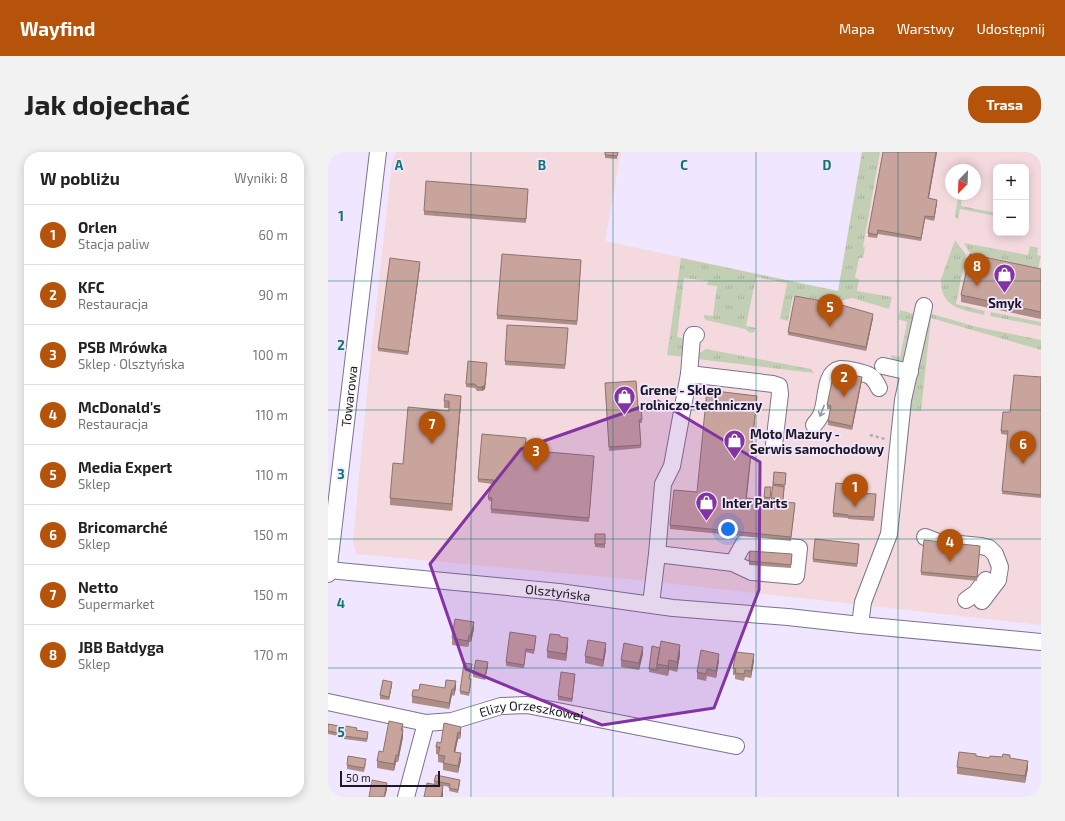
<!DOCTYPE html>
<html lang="pl">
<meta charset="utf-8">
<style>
:root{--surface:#fff;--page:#f2f2f2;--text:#222;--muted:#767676;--line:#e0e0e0;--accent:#b45309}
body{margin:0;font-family:"Exo 2",sans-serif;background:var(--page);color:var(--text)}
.controls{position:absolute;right:12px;top:12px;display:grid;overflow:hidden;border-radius:8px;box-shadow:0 2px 10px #0003}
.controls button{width:36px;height:36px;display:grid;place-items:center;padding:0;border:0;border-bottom:1px solid var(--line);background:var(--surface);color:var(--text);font:20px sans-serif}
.compass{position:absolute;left:617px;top:12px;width:36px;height:36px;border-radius:50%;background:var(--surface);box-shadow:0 2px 10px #0003;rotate:203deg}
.scale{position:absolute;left:12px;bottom:10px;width:100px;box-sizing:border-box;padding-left:4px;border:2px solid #1d1823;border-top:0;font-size:11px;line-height:14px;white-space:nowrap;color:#1d1823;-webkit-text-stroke:3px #f0e6ff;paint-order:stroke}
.you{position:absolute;left:400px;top:377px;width:14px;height:14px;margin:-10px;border:3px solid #fff;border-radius:50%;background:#1a73e8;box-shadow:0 0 0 6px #1a73e833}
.badge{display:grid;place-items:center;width:26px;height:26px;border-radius:50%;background:var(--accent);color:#fff;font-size:13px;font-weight:700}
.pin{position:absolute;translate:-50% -33px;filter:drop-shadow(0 1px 2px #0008)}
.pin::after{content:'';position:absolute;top:21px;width:14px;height:12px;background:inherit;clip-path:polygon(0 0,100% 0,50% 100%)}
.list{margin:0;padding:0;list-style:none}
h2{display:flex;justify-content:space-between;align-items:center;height:52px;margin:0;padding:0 16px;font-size:17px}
h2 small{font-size:13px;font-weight:400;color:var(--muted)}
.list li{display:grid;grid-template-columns:26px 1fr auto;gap:12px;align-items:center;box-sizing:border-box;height:60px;padding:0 16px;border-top:1px solid var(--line)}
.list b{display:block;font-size:15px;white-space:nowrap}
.list p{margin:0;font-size:13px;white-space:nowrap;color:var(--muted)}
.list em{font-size:13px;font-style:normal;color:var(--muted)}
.map{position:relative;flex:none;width:713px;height:645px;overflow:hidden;border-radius:16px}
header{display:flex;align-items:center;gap:24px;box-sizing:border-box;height:56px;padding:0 20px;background:var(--accent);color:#fff}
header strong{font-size:19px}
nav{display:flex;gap:22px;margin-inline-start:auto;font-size:14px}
.intro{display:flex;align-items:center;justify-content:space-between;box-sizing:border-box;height:96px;padding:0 24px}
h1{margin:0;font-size:28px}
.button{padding:10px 18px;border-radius:16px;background:var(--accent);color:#fff;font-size:14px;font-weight:700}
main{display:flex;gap:24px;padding:0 24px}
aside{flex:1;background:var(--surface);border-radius:16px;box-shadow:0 2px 10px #0003}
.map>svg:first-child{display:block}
</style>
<header>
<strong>Wayfind</strong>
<nav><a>Mapa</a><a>Warstwy</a><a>Udostępnij</a></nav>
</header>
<div class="intro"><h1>Jak dojechać</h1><a class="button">Trasa</a></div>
<main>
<aside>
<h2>W pobliżu<small>Wyniki: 8</small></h2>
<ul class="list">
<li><span class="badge">1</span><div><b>Orlen</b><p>Stacja paliw</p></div><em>60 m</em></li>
<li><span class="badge">2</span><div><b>KFC</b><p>Restauracja</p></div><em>90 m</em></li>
<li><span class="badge">3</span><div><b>PSB Mrówka</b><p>Sklep · Olsztyńska</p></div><em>100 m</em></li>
<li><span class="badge">4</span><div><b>McDonald's</b><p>Restauracja</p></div><em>110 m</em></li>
<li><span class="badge">5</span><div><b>Media Expert</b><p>Sklep</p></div><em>110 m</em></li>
<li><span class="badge">6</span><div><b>Bricomarché</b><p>Sklep</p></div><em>150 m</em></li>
<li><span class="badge">7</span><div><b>Netto</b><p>Supermarket</p></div><em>150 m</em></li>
<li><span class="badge">8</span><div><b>JBB Bałdyga</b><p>Sklep</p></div><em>170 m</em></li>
</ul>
</aside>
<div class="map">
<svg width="713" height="645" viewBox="0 0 713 645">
<defs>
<pattern id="grass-tufts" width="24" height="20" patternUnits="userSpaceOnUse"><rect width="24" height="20" fill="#c3cfb5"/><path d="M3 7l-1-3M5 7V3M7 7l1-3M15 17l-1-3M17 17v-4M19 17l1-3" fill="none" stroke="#a7b19b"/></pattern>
</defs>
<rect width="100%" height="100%" fill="#f0e6ff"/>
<path fill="#f4dade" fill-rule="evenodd" d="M68 0H293L277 89 510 139 534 0H713V473L310 428 28 402 25 389 42 210 64 11ZM668 15H698V81H668ZM623 18H647V42H623Z"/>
<path fill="url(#grass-tufts)" d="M534 0H552L535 95H537L535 106H531L527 126 531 127 529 139 564 145 561 157 524 146 503 151 465 144 460 169 452 167 459 131 428 125 418 174 428 176 426 180 422 181 417 177 378 168 376 166V163L385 164 389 134 379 133 380 129 356 126 349 185 358 187 356 205 339 203 353 106 510 139Z
M632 44 634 45 633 54 668 61V64L632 57 630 67 627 65V63L630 46Z
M627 88 638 103 628 152 657 159 656 163C634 158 612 156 613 127Z
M636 91 700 103 702 94 710 96 709 103 713 104 710 116 642 101Z
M572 158 586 162 577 207 572 211 564 208 563 203 572 205 579 170 570 167Z
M663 160 713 170V174L662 164Z
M604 162 649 175 713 188V198L603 166 593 259 583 258 576 323H574L582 254 598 173 602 164Z
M378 197 483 217 486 221 369 207 371 201Z"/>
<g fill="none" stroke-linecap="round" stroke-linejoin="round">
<defs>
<g id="minor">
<path d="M555 214 582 220"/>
<path d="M361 222 364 185 365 183H368"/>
<path d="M486 273C489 269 493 265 494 260 499 248 496 220 512 217 517 217 523 218 527 219 540 222 545 223 551 236"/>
<path d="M597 385 610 390 653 394 661 396 667 402 672 415 670 428 654 449"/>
<path d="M329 402 405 411 424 420 468 424 471 396 416 391 405 411"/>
<path id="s1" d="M0 418 231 440 345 456 460 465 532 473 713 490"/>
<path id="s2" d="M0 422 50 0"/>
<path d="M638 448 648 441 658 428"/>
<path d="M323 452 329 402 335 332 344 314 361 222 445 232 451 234 452 242 446 293"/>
<path d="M532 473 535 450 561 382 575 248 596 154"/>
<path id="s3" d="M0 550 98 571 124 569 173 554 199 553 408 594"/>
<path d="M78 645 98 571"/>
</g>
</defs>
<use href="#minor" stroke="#7d728d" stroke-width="18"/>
<path stroke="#b0a7bc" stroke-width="2.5" stroke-dasharray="3 3" stroke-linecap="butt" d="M542 283 557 287"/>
<use href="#minor" stroke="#fff" stroke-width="16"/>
</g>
<path fill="#ad8d87" d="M277 0H290L289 7 277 6Z
M609 0 601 46 609 51 606 69 597 67 593 89 550 82 549 86 540 85V81Z
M200 40 198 71 96 63V59Z
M253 108 249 173 169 167V163Z
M92 114 80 203 50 199V196Z
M713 117V167L633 150V143Z
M545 166 538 199 460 183V180Z
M240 180 237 217 177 213V209Z
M159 214 157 237 154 239H149L147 236 138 235V232Z
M713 225V346L674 342 680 283 673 282V279L682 260Z
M534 228 524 278 500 273V269L502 257H499V253Z
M277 234 310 255H313L314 271H312L313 296 281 299Z
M429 247 419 346 436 347V345L443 339 442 348H443L446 320 458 325 455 349 467 354 463 389 342 377V373L369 340Z
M116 249 133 251 124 359 62 353V346L75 312 121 259V256H116Z
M198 289 197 298 266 308 261 370 163 361 164 350 160 348V345L164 332 150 330V327Z
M533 341 548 346 546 369 520 367V366L505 365V361Z
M267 382H277V396L267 395Z
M531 396 529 415 485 410V407Z
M652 397 649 429 593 423V420Z
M464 402 463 416 421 413V409Z
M146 477 143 490H141L140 495 124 493V486Z
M232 485 240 493 238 509 219 506V499Z
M208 487 206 502 198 500 196 516 178 514V510Z
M324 494 352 503 349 520 341 518 340 524 321 520Z
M278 498 275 515 257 511V504Z
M315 502 311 518 293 515V508Z
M391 509 388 526 379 524 378 529 369 527V520Z
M426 509 423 526 417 525 416 529 407 527V523H405V516Z
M160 514 157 528 145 525V522Z
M144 515 142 527 143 531 141 544 132 542V539Z
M247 525 244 550 230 548V544Z
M64 533 61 548 52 547V543Z
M117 536H128L126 544 124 543 121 557 84 551V544Z
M0 572 11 577 10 584 0 582Z
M133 575V582L132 587H130L127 600 133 608 130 621 115 618V611L110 610V602H108V595Z
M29 578 40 584 39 590 16 587V584Z
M75 585 70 610H68L66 619 49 616V609L55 600Z
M648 604 661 606 700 616 697 631 629 622V615Z
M38 611 36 620 19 617V613Z
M106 629 132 631 130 641 121 639 122 635 106 632Z"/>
<path fill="#8d736e" d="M608 0H609L600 50V46Z
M609 48V51L606 69V65Z
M597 64V67L593 89V86Z
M92 110V114L80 203V200Z
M545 162V166L538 199V195Z
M159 214 157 237 154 239V235Z
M534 225V228L524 278V274Z
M133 244V251L124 359V352Z
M429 244V247L418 349V346Z
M146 470V477L143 490V483Z
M141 483V490L140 495V489Z
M240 486V493L238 509V502Z
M278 491V498L275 515V508Z
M352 493V503L349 520V510Z
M315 495V502L311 518V511Z
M391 502V509L388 526V519Z
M426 502V509L423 526V519Z
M341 508V518L340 524V514Z
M160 510V514L157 528V524Z
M247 522V525L244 550V547Z
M128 529V536L126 544V537Z
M64 530V533L61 548V545Z
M124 537V543L121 557V551Z
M75 572V585L70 610V603Z
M133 575V582L132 587V581Z
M130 580V587L126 606V600Z
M133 601V608L130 621V614Z
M68 603V610L66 619V612Z
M700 609V616L697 631V624Z
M59 631V638L57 645H56Z
M115 634V645H113Z"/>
<path fill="#c9a49d" stroke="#8d736e" d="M277 0H290L289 4 277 3Z
M555 0H608L600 46 609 48 606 65 597 64 593 86 550 78 549 83 540 81Z
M98 29 200 37 198 67 96 59Z
M174 102 253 108 249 169 169 163Z
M642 102 713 117V160L633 143Z
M62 106 92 110 80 200 50 196Z
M467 144 510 152 545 162 538 195 460 180Z
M179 173 240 176 237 213 177 209Z
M140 209 159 211 157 233 154 235H149L147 232H138Z
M510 220 534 225 524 274 500 269 503 254 499 253 504 229 508 230Z
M686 223 713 225V343L674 339 680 279H673L675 260H682Z
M308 229 310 255H313L314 268H311L313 293 281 295 277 231Z
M379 238 429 244 418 346 467 351 463 385 342 373 346 338 369 340Z
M117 242 133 244 124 352 62 346 65 311 75 312 80 255 121 259V249H116Z
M154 282 198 286 197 298 266 304 261 366 163 357 164 346 160 345 166 328 150 327Z
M446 320 458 321 457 333 445 332Z
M508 331 534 334 533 341 548 342 546 365 520 364V363L505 361Z
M445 333 456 335 455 348 443 346Z
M437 335H443L442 346 436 345Z
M267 382H277V392H267Z
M487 387 531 392 529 412 485 407Z
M596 388 652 394 649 425 593 420Z
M422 399 464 402 463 413 421 409Z
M127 467 146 470 143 483H141L140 489 124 486Z
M182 480 208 484 206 498 198 497 196 513 178 510Z
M222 482 232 483V485L240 486 238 502 219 499Z
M260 488 278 491 275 508 257 504Z
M333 489 352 493 349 510 341 508 340 514 329 512Z
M296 491 315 495 311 511 293 508Z
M324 494 332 496 329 512V518L321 517Z
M373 498 391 502 388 519 379 517 378 522 369 520Z
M408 500 426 502 423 519 417 518 416 522 407 521 408 517 405 516Z
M148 508 160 510 157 524 145 522Z
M136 511 144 512 141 527H143L141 541 132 539Z
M233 520 247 522 244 547 230 544Z
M55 528 64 530 61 545 52 543Z
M118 528 128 529 126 537H124L121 551 84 544 85 538H91L92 532 117 536Z
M61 569 75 572 73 578H75L70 603H68L66 612 49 609 51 599 55 600Z
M116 571 133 575 132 581 130 580 126 600 133 601 130 614 115 611 117 604 110 603 112 595H108L109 590 113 591Z
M0 572 11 574 10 581 0 579Z
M18 574 29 576 28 578 40 580 39 587 16 584Z
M631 600 648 602V604L661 606 662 604 674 605 675 602 682 603V606L700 609 697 624 629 615Z
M20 604 38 607 36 616 19 613Z
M108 623 132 628 130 638 121 636 122 632 106 629Z
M44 628 59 631 56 645H41Z
M99 631 115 634 113 645H96Z"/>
<defs><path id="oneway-shaft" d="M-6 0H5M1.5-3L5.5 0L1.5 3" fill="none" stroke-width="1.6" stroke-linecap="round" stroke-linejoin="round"/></defs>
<use stroke="#99979c" href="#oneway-shaft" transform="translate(494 259) rotate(111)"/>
<path fill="#8433a3" fill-opacity="0.2" stroke="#8433a3" stroke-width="3" stroke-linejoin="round" d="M330 249 432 310 431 438 386 556 274 573 138 517 102 412 193 297Z"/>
<path fill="none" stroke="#0f766e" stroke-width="1" stroke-opacity="0.55" d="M143 0V645M285 0V645M428 0V645M570 0V645M0 129H713M0 258H713M0 387H713M0 516H713"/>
<defs>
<symbol id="shop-pin" viewBox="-11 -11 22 30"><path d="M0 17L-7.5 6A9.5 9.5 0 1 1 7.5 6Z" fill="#8433a3" stroke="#f0e6ff"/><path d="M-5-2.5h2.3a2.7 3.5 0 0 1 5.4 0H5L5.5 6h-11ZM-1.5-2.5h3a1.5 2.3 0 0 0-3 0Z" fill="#fff"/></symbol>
</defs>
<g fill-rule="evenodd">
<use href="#shop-pin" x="664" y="110" width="25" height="34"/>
<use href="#shop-pin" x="284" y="232" width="25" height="34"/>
<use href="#shop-pin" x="394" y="276" width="25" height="34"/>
<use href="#shop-pin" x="366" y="338" width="25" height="34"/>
</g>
<g text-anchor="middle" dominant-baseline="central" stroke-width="3.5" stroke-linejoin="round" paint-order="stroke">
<g font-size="13" font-weight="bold" fill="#1d1823" stroke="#f0e6ff" text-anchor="start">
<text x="677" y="151" text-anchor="middle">Smyk</text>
<text x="312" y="238">Grene - Sklep<tspan x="312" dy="15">rolniczo-techniczny</tspan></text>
<text x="422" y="282">Moto Mazury -<tspan x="422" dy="15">Serwis samochodowy</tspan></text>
<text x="394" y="351">Inter Parts</text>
</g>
<g font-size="13" fill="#1d1823" stroke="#f0e6ff">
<text stroke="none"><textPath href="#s2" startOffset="179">Towarowa</textPath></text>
<text stroke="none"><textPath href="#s1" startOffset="231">Olsztyńska</textPath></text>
<text stroke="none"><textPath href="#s3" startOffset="208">Elizy Orzeszkowej</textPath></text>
</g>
</g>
<g font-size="13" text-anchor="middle" font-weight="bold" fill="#0f766e" stroke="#f0e6ff" stroke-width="3.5" stroke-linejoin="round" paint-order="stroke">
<text x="71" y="18">A</text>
<text x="214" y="18">B</text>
<text x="356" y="18">C</text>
<text x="499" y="18">D</text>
<text x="13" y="69">1</text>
<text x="13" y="198">2</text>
<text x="13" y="327">3</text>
<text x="13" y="456">4</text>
<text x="13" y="585">5</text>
</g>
</svg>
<div class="controls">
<button>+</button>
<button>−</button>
</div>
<svg class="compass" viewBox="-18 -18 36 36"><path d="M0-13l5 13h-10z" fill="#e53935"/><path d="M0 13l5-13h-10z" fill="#767676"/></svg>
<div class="scale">50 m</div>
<div class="you"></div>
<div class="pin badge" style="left:527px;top:355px">1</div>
<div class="pin badge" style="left:516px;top:245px">2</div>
<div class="pin badge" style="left:208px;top:319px">3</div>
<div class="pin badge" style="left:622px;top:410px">4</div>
<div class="pin badge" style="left:502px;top:175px">5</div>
<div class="pin badge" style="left:695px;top:312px">6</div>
<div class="pin badge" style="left:104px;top:292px">7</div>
<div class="pin badge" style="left:649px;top:134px">8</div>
</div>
</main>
